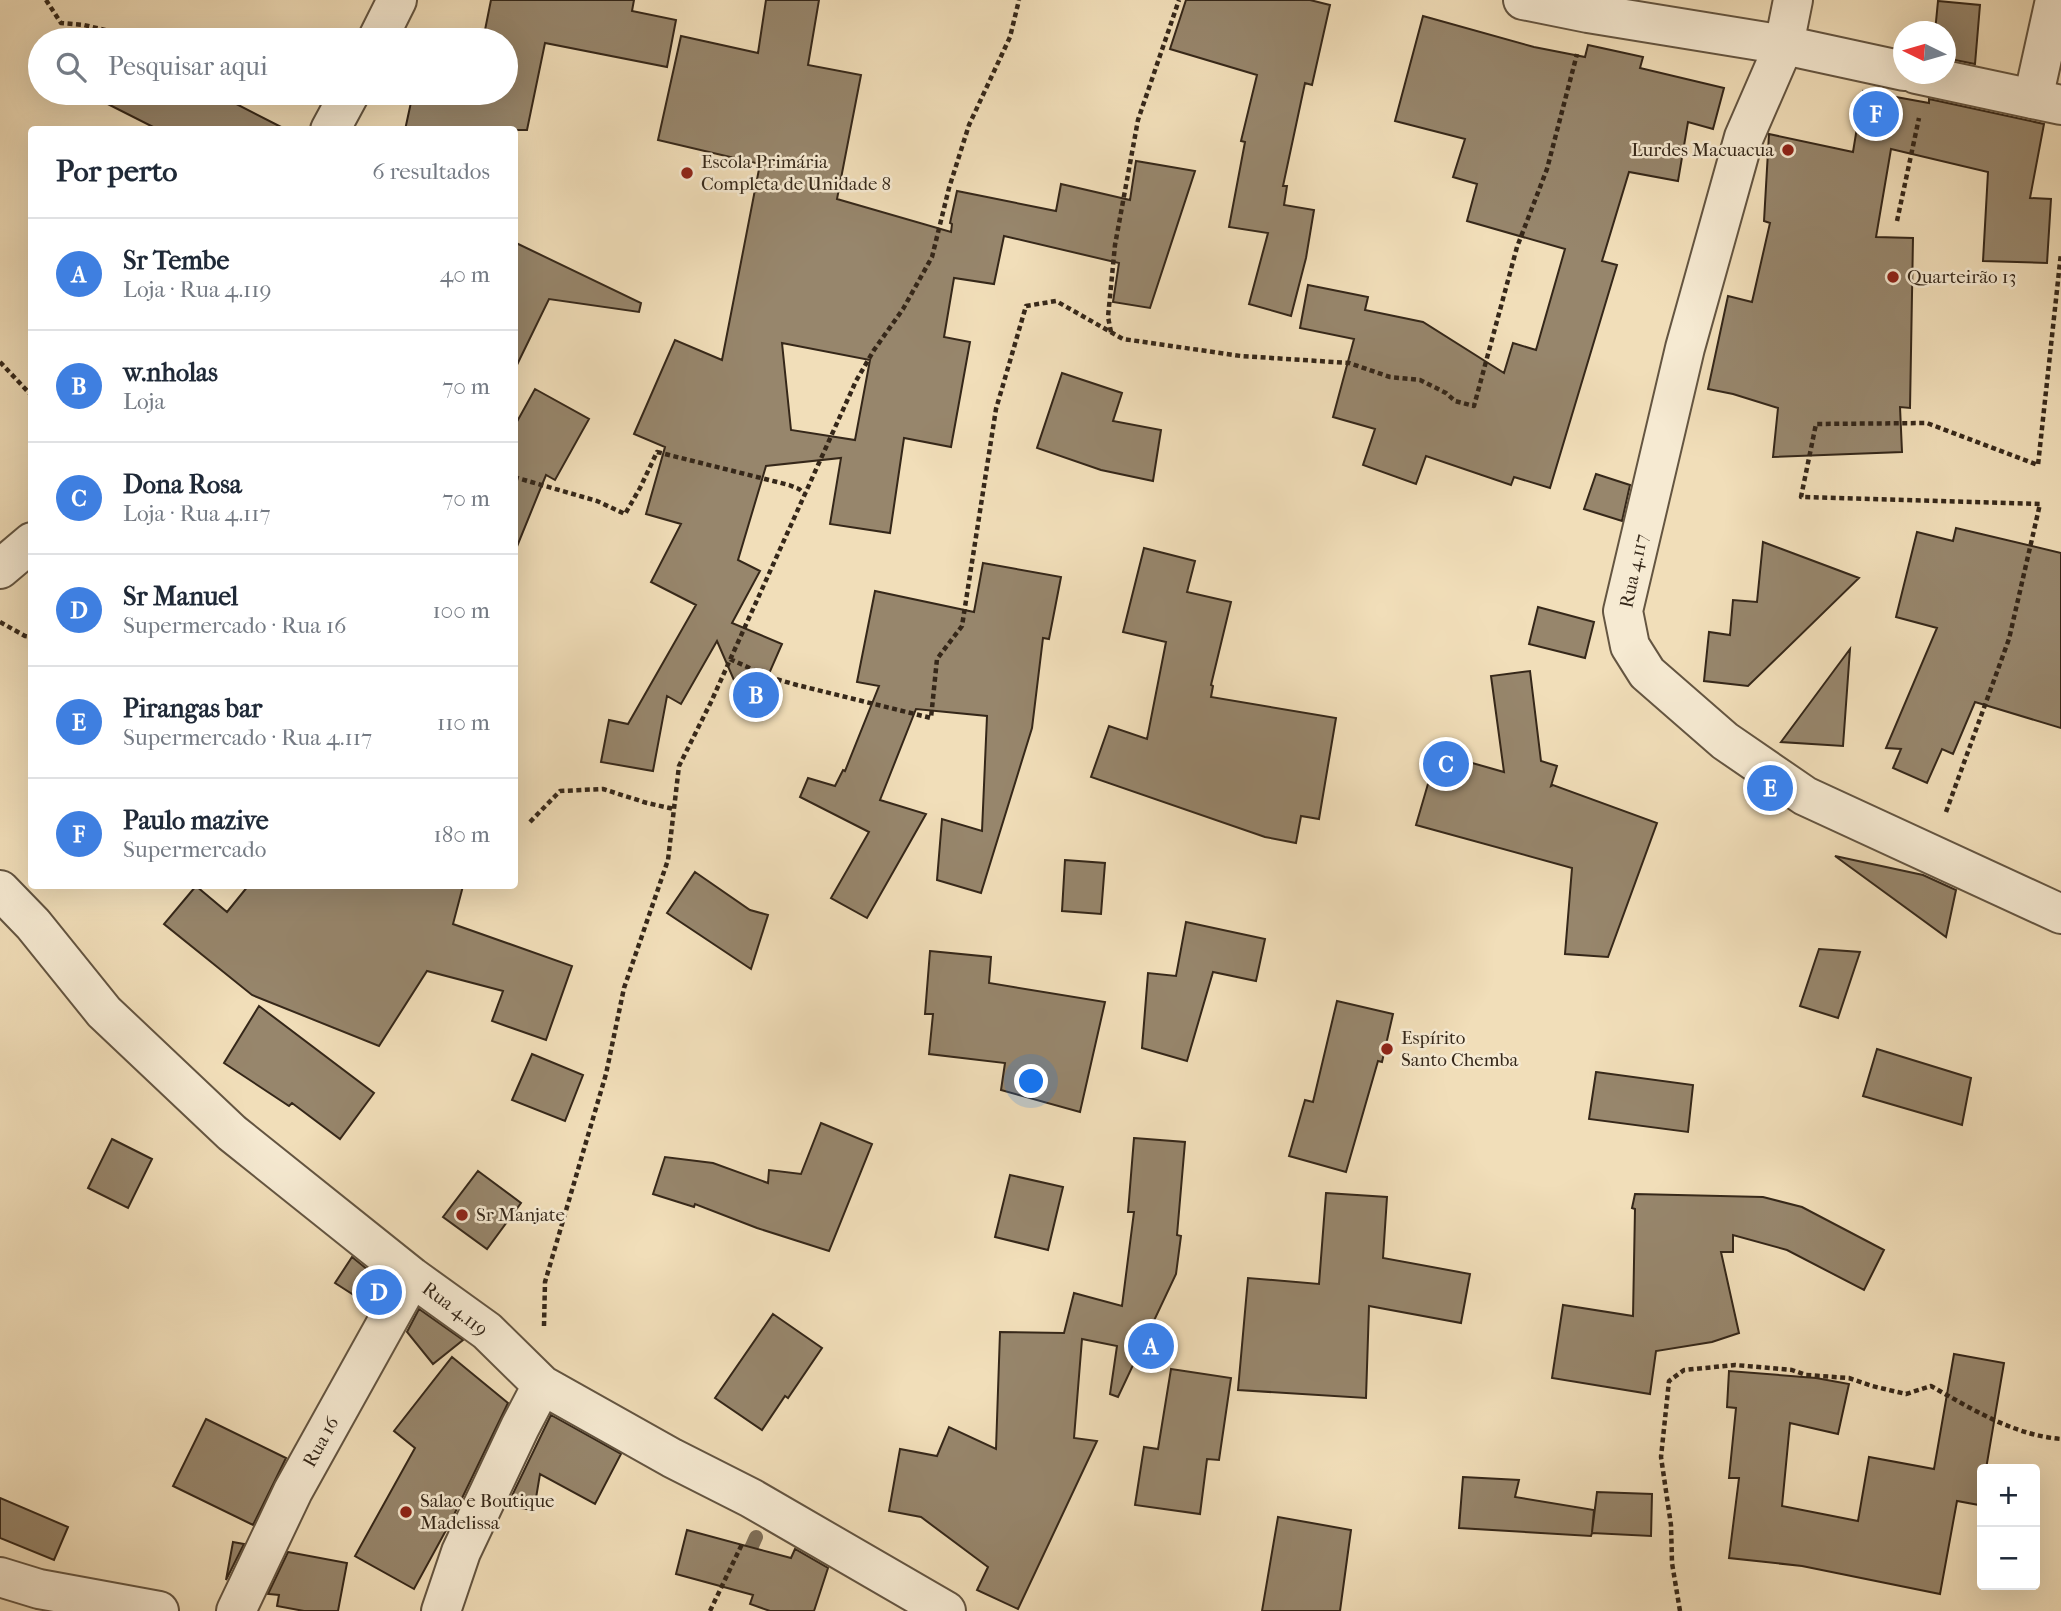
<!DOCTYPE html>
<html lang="pt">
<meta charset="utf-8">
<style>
:root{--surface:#fff;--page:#f6f6f7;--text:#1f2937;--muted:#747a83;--line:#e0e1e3;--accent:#8f2418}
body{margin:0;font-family:"IM FELL French Canon",serif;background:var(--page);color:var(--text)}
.controls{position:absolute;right:21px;bottom:21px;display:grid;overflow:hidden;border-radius:7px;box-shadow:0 7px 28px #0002}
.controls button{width:63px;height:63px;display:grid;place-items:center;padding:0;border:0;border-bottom:2px solid var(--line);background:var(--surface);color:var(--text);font:35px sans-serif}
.compass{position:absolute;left:1893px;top:21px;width:63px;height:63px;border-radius:50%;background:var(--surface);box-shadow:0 7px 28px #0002;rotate:275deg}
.you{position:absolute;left:1032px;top:1082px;width:24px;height:24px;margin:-18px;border:5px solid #fff;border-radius:50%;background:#1a73e8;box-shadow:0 0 0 10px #1a73e833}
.badge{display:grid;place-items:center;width:46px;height:46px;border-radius:50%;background:var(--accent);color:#fff;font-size:23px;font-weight:700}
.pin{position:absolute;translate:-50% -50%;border:4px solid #fff;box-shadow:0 2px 7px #0006}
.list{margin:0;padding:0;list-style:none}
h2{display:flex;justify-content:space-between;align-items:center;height:91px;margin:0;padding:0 28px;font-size:30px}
h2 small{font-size:23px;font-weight:400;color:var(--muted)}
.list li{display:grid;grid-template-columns:46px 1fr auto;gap:21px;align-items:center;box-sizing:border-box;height:112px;padding:0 28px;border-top:2px solid var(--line)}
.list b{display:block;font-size:26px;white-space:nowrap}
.list p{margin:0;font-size:23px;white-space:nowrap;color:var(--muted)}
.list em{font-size:23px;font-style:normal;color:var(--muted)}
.icon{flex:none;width:38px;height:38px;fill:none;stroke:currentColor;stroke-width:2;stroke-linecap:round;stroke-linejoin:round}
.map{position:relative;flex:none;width:2061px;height:1611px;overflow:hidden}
.search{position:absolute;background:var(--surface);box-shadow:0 7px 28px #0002;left:28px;top:28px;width:490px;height:77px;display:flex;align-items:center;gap:18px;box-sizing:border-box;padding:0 24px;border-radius:38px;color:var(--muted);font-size:26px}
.panel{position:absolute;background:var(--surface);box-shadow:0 7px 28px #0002;left:28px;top:126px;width:490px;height:763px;border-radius:7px}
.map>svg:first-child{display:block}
</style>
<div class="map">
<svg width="2061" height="1611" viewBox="0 0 2061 1611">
<rect width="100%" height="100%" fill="#f1deb9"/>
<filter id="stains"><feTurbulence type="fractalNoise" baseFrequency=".00286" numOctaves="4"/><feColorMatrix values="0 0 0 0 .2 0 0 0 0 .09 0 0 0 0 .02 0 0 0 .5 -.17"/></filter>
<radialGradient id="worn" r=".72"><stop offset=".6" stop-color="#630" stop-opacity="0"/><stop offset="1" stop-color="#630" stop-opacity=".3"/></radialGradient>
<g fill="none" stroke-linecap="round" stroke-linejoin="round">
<path stroke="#7f7059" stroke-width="14" d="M744 1564 756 1537"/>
</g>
<path fill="#97866c" stroke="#352719" stroke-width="2" fill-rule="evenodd" d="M491 0H634L632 11 676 20 667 67 545 43 527 130H405L413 93H506V40H483Z
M766 0H819L808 65 861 75 837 199 951 232 952 224 950 223 957 191 1056 211 1061 184 1130 200 1136 161 1195 171 1150 308 1113 302 1119 263 1004 236 994 284 954 278 944 337 970 342 951 447 904 438 890 533 830 524 841 458 766 466 738 560 760 571 732 623 782 644 750 717 717 641 681 704 667 696 653 771 601 762 609 720 628 724 696 605 651 582 681 524 646 514 665 447 634 434 675 340 722 360 760 164 658 140 681 36 758 53ZM782 343 870 360 855 440 791 430Z
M1186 0H1310L1330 5 1312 85 1305 83 1283 186H1287L1284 205 1314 210 1306 258 1291 316 1249 304 1268 233 1229 227 1245 142 1241 141 1257 75 1170 49Z
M1938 1 1980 5 1975 64 1945 58V32H1935Z
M1423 16 1534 47 1585 57 1588 45 1643 57 1640 68 1724 88 1713 129 1688 122 1678 181 1629 172 1602 261 1617 265 1550 488 1514 477 1511 485 1426 456 1416 484 1363 465 1375 429 1333 417 1354 339 1300 328 1308 285 1368 297 1365 310 1423 322 1504 373 1513 343 1536 350 1565 249 1467 221 1477 184 1453 177 1465 139 1395 121Z
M1863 91 1929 103V99L2044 124 2030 198 2051 199 2047 263 1983 261 1988 172 1891 149 1876 237 1913 238 1910 408 1900 407 1902 452 1773 457 1778 408 1733 394 1708 389 1728 296 1752 302 1770 223 1764 221 1769 134 1853 152Z
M86 93H215L287 130H159Z
M514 242 641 303 639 312 549 299 514 371Z
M1062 373 1122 393 1113 421 1161 430 1153 481 1101 470 1037 448Z
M535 389 589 419 555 480 546 475 516 549H514V427Z
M1596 474 1630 485 1622 521 1584 509Z
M1956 528 2061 553V728L1975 702 1953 754 1942 749 1927 783 1893 768 1901 749 1886 748 1937 628 1896 617 1917 532 1953 541Z
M1763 542 1859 578 1748 686 1704 681 1709 632 1730 635 1733 600 1757 602Z
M1144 548 1195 561 1187 592 1231 602 1211 685 1213 686 1211 697 1336 718 1319 819 1301 816 1296 843 1265 837 1091 777 1109 726 1147 739 1166 642 1123 632Z
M983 563 1061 577 1049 639 1043 638 1032 728 981 893 937 880 942 819 982 831 987 716 916 709 880 800 926 814 867 918 831 898 869 832 800 797 808 778 835 786 843 770 845 771 879 686 857 682 875 591 974 612Z
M1538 607 1594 622 1585 658 1529 644Z
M1850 649 1843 746 1781 742Z
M1530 671 1541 761 1557 766 1551 786 1553 785 1657 823 1608 957 1565 954 1572 868 1416 825 1437 753 1504 772 1491 676Z
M1835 856 1923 875 1956 890 1946 937Z
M1065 860 1105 863 1101 914 1062 911Z
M695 872 750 910 768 915 751 969 667 913Z
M196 886 227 912 248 886H463L453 924 572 966 546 1040 492 1021 503 991 427 971 379 1046 252 995 164 924Z
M1186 922 1265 939 1256 981 1213 972 1187 1061 1142 1048 1148 973 1176 976Z
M1819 949 1860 952 1838 1018 1800 1006Z
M930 951 991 957 989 983 1105 1002 1080 1112 1001 1090 1005 1063 929 1054 933 1014H925Z
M1337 1001 1393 1014 1382 1062 1378 1061 1346 1172 1289 1156 1305 1100 1313 1102Z
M259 1006 374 1093 340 1139 292 1103 289 1106 224 1063Z
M1877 1049 1971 1078 1962 1125 1863 1096Z
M532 1054 583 1075 565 1121 512 1100Z
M1596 1072 1693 1085 1688 1132 1589 1119Z
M821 1123 872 1144 829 1251 757 1228 695 1204 694 1207 653 1194 665 1157 713 1163 768 1183 769 1170 801 1174Z
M1134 1138 1185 1142 1177 1235 1181 1236 1176 1274 1118 1397 1110 1394 1117 1346 1082 1339 1074 1438 1097 1441 1018 1609 977 1590 988 1567 921 1517 889 1511 900 1449 937 1456 949 1427 996 1449 1000 1332 1064 1333 1074 1293 1122 1306 1134 1212H1128Z
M112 1139 152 1159 128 1208 88 1188Z
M478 1171 521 1203 487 1249 443 1217Z
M1010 1175 1063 1187 1048 1250 995 1237Z
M1326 1193 1387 1197 1383 1258 1470 1274 1461 1323 1369 1306 1366 1398 1238 1390 1248 1278 1319 1284Z
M1635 1194 1763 1197 1802 1207 1884 1250 1864 1290 1787 1250 1733 1235V1252H1721L1739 1333 1712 1342 1656 1351 1650 1394 1552 1378 1563 1305 1633 1316 1635 1209 1632 1208Z
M352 1257 384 1283 371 1306 335 1283Z
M419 1309 463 1340 433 1364 407 1332Z
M773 1314 822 1348 788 1398 785 1396 762 1430 715 1398Z
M1954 1354 2004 1363 1986 1469H1982V1489L1979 1505 1957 1501 1940 1594 1802 1566 1729 1558 1739 1478H1729L1736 1408 1727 1407 1729 1371 1816 1378 1849 1384 1838 1434 1790 1423 1782 1506 1858 1521 1869 1457 1934 1469Z
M452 1357 508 1403 450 1523 414 1589 355 1556 415 1448 394 1431Z
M1171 1369 1231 1378 1219 1460 1207 1459 1200 1514 1135 1505 1144 1447 1158 1449Z
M551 1415 621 1454 595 1504 540 1474 534 1510 507 1506Z
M206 1419 286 1458 253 1525 173 1486Z
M1463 1477 1519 1480 1515 1497 1594 1510 1592 1532 1597 1492 1652 1494 1651 1536 1592 1533 1591 1536 1459 1528Z
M0 1498 68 1527 54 1560 0 1538Z
M1278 1517 1351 1530 1340 1611H1262Z
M687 1530 791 1558 795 1549 828 1568 814 1611H770L750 1604 753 1595 676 1574Z
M233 1542 244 1544 226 1580Z
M288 1552 347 1563 338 1611H304L277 1606 279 1595 268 1594Z"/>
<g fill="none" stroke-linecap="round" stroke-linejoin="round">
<defs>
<path id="minor" d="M1793 0 1784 45 1744 137 1685 348 1623 611 1630 646 1647 673 1725 741 1805 796 2061 914
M377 40 397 0
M2033 99 2055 0
M330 130 350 93
M0 569 32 542
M0 890 33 924 104 1012 232 1133 412 1277 487 1331 542 1385 672 1458 751 1498 946 1611
M0 1577 39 1589 159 1611
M236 1611 293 1491 412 1277
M441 1611 461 1552 520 1427 542 1385"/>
<path id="tertiary" d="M1523 0 1588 13 1784 45 1904 71
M1916 74 2061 105"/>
</defs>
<use href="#minor" stroke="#645541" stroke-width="42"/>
<use href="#tertiary" stroke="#645541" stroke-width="42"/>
<path stroke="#352719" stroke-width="4.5" stroke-dasharray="5 3.5" stroke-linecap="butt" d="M46 0 61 23 84 25 147 40
M1897 221 1919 118
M1111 332 1108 317 1115 245 1138 120 1179 0
M0 362 32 396
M514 477 597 501 625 514 640 488 657 452 789 485 799 489 805 494
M0 622 25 636 32 637
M730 659 769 677 797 685 931 718 937 659 962 626 996 409 1026 306 1056 301 1123 339 1241 356 1349 363 1390 377 1420 380 1446 393 1455 401 1474 406 1517 247 1547 169 1577 54
M1946 812 2009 639 2040 504 1801 497 1816 424 1927 423 2038 465 2061 253
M530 822 560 791 603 789 647 803 674 809
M544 1326 545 1282 606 1074 624 988 668 860 679 766 711 702 856 381 874 350 903 309 932 257 949 188 969 125 1010 37 1019 0
M710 1611 743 1542
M1680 1611 1672 1563 1671 1525 1661 1457 1669 1381 1684 1370 1735 1365 1792 1370 1806 1375 1849 1378 1872 1386 1906 1394 1931 1386C1972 1409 2013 1435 2061 1439"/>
<use href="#minor" stroke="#f6ead2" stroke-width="38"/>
<use href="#tertiary" stroke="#f6ead2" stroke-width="38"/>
</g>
<g fill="#8f2418" stroke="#f6ead2" stroke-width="2.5">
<circle cx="1788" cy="150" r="7"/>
<circle cx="687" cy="173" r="7"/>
<circle cx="1893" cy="277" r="7"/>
<circle cx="1387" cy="1049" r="7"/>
<circle cx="462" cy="1215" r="7"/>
<circle cx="406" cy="1512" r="7"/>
</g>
<g text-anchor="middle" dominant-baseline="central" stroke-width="5" stroke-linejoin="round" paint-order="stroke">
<g font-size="19" fill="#352719" stroke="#f6ead2" text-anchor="start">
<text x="1774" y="150" text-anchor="end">Lurdes Macuacua</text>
<text x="701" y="162">Escola Primária<tspan x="701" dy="22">Completa de Unidade 8</tspan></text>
<text x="1907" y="277">Quarteirão 13</text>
<text x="1401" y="1038">Espírito<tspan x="1401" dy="22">Santo Chemba</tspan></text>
<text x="476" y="1215">Sr Manjate</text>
<text x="420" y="1501">Salao e Boutique<tspan x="420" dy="22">Madelissa</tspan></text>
</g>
<g font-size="19" fill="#352719" stroke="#f6ead2">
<text transform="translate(1634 571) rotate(-78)">Rua 4.117</text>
<text transform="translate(455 1309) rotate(37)">Rua 4.119</text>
<text transform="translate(321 1442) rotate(-61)">Rua 16</text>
</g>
</g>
<rect width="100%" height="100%" filter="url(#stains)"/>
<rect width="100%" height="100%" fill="url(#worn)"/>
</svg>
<div class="controls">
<button>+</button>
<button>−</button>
</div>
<svg class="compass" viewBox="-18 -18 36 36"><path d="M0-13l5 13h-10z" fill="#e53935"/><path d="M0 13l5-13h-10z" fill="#747a83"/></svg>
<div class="you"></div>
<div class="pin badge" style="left:1151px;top:1346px;background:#3f7fe0">A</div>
<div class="pin badge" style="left:756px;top:695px;background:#3f7fe0">B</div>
<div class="pin badge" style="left:1446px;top:764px;background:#3f7fe0">C</div>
<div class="pin badge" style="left:379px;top:1292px;background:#3f7fe0">D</div>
<div class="pin badge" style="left:1770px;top:788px;background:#3f7fe0">E</div>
<div class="pin badge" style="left:1876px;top:114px;background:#3f7fe0">F</div>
<div class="search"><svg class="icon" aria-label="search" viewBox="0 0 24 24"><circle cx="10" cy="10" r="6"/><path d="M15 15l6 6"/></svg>Pesquisar aqui</div>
<section class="panel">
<h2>Por perto<small>6 resultados</small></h2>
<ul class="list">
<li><span class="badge" style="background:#3f7fe0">A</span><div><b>Sr Tembe</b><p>Loja · Rua 4.119</p></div><em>40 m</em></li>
<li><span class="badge" style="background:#3f7fe0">B</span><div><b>w.nholas</b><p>Loja</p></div><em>70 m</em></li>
<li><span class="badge" style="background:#3f7fe0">C</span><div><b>Dona Rosa</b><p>Loja · Rua 4.117</p></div><em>70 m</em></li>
<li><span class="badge" style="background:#3f7fe0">D</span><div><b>Sr Manuel</b><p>Supermercado · Rua 16</p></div><em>100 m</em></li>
<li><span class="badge" style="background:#3f7fe0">E</span><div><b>Pirangas bar</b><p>Supermercado · Rua 4.117</p></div><em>110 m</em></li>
<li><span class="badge" style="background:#3f7fe0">F</span><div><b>Paulo mazive</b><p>Supermercado</p></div><em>180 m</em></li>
</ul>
</section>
</div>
